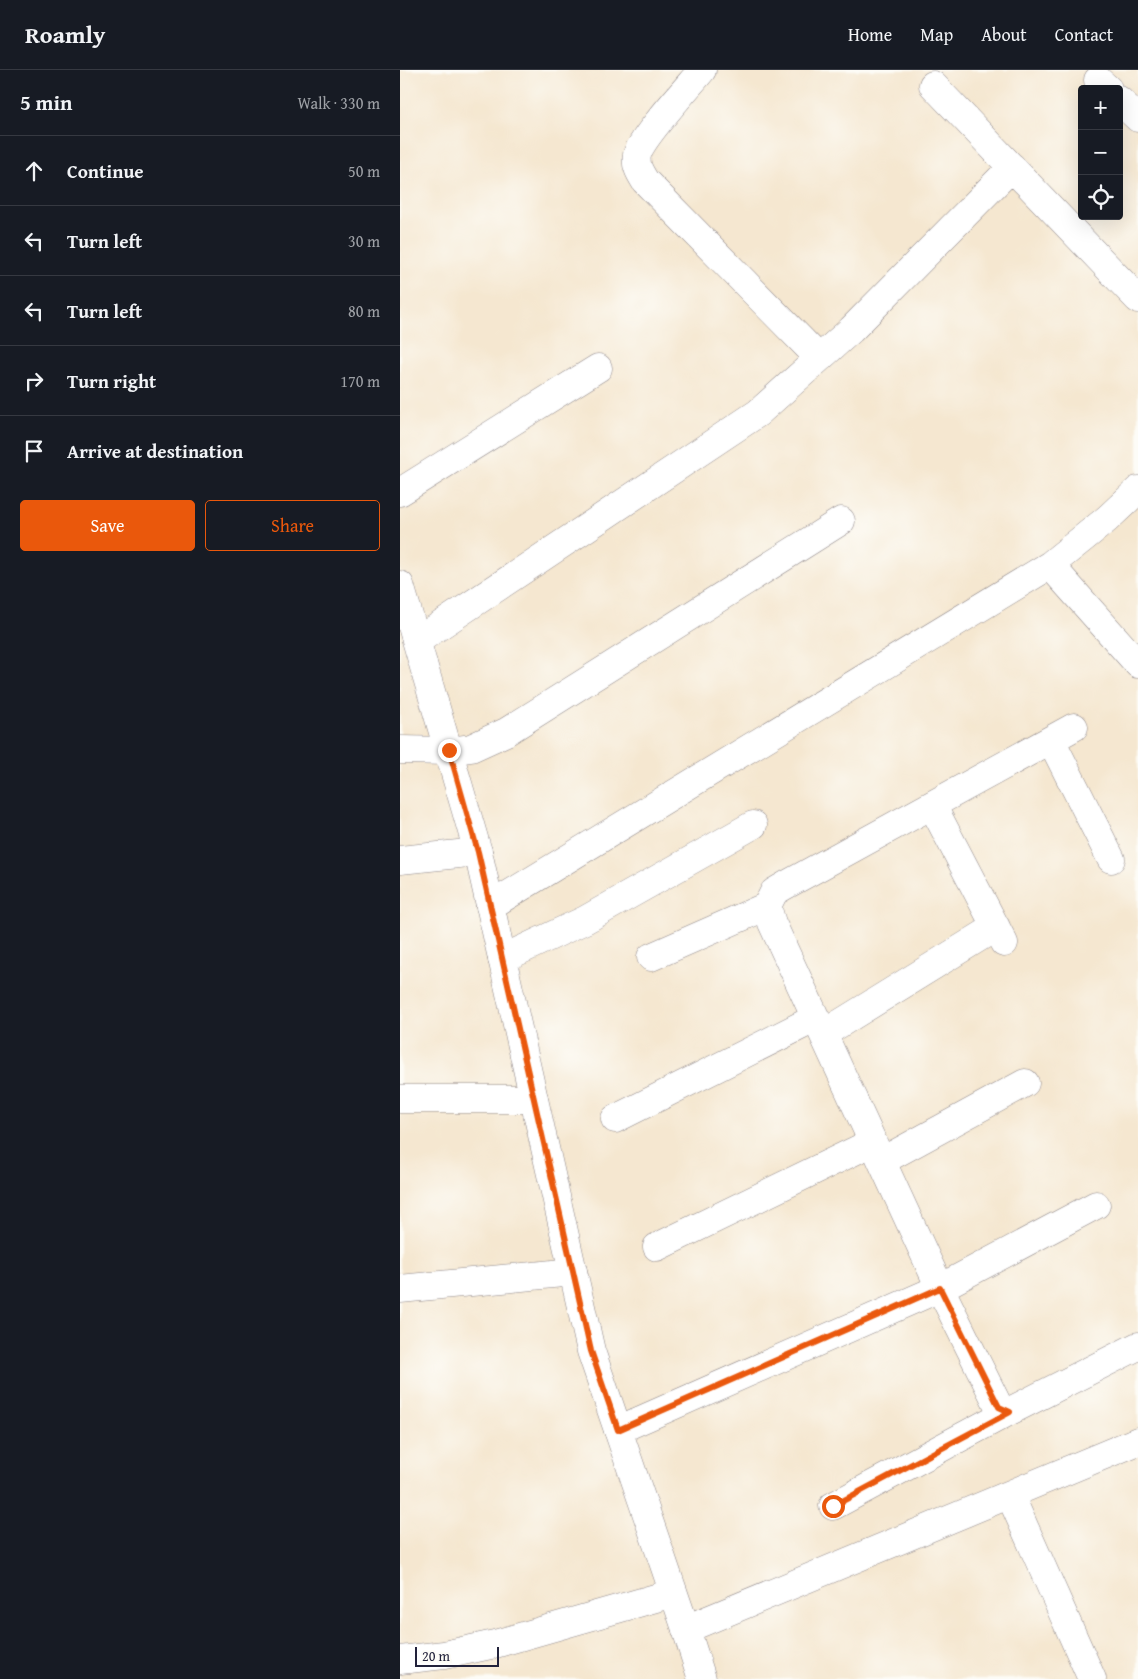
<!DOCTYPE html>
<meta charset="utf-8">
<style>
:root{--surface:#171b24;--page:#20242c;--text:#f1f3f6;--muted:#9ea1a6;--line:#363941;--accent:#ea580c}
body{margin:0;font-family:"Gentium Book Plus",serif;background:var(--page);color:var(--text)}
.controls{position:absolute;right:15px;top:15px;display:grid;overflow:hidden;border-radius:5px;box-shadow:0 5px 20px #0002}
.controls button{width:45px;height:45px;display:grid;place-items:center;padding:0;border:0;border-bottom:1px solid var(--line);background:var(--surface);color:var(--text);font:25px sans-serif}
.scale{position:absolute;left:15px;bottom:12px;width:84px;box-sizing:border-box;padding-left:5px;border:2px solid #22223b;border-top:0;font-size:14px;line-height:18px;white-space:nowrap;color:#22223b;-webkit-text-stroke:4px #fdfcf7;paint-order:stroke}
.stop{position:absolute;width:15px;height:15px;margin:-11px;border:4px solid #ea580c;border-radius:50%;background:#fff}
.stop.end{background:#ea580c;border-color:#fff;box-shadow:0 1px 5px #0008}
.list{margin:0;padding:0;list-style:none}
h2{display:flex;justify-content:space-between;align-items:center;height:65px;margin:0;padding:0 20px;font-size:21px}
h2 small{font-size:16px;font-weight:400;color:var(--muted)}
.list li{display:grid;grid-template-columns:32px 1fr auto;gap:15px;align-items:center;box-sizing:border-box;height:70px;padding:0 20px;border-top:1px solid var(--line)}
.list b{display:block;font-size:19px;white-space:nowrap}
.list em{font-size:16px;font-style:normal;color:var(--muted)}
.actions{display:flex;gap:10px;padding:15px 20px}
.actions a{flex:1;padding:11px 0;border:1px solid var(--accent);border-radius:5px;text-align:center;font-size:18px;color:var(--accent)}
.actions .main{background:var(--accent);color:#fff}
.icon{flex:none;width:28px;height:28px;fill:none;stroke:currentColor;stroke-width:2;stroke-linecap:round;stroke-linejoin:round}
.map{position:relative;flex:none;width:738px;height:1609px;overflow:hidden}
header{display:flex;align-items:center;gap:30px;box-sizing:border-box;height:70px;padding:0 25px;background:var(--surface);border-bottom:1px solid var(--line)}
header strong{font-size:24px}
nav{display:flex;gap:28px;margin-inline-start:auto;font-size:18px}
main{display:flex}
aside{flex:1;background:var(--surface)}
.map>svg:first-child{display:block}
</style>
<header>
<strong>Roamly</strong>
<nav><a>Home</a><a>Map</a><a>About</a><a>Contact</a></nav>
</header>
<main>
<aside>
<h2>5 min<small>Walk · 330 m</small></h2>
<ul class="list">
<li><svg class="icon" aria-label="ahead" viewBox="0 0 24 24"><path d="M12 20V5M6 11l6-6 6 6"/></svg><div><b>Continue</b></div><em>50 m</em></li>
<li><svg class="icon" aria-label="left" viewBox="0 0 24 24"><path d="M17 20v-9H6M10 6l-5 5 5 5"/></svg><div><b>Turn left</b></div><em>30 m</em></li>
<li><svg class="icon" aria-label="left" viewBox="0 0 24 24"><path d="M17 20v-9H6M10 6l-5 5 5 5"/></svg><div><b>Turn left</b></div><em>80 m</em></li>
<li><svg class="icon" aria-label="right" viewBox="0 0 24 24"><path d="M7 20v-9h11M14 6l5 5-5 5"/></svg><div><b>Turn right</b></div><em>170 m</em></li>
<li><svg class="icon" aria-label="arrive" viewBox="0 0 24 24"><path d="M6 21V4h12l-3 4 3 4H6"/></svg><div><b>Arrive at destination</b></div></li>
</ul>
<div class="actions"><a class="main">Save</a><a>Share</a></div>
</aside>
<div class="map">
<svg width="738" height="1609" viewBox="0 0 738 1609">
<rect width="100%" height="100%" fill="#fdfcf7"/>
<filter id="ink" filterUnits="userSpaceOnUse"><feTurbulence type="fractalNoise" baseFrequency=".02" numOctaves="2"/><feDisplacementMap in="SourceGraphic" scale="10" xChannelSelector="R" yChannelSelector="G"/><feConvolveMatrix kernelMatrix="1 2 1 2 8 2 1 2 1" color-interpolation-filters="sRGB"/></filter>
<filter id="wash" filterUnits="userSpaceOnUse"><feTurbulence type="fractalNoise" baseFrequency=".0096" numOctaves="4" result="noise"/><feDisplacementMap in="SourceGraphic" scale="20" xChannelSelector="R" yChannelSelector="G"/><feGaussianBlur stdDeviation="1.12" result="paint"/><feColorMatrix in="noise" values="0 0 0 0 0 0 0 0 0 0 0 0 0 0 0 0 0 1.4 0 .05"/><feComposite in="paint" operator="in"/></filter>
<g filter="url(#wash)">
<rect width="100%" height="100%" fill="#f5e7d0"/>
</g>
<g filter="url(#ink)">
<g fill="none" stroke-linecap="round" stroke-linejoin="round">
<defs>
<path id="street" d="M302 0C288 17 241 68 237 85 235 95 240 103 245 111L419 288
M698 10 708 19
M533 15 738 229
M719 30 738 48
M0 422 198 298
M650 495 738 594
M17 571 358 343 451 260 612 97
M674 657 386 815 374 822 367 836 372 853 540 1218 599 1337 610 1341 738 1276
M651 670 711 789
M0 680 49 681 71 678 106 662 441 451
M532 735 604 873
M0 790 78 782
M90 836 650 495 707 449 738 420
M251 887 367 836
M102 889 185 850 353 755
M423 964 596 857
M0 1029H134
M215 1049 416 948
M482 1091 625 1013
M257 1177 473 1072
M0 1219 173 1202
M218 1360 540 1218 696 1135
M610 1425 692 1609
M433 1436 610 1341
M286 1559 738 1371
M0 1590 44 1585 95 1574 273 1523"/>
<path id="secondary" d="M0 515 78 782 191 1281 286 1559 302 1609"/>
</defs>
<use href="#street" stroke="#8c8486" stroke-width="29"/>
<use href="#secondary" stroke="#8c8486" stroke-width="29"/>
<use href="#street" stroke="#fff" stroke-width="28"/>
<use href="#secondary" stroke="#fff" stroke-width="28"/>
</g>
</g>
<g fill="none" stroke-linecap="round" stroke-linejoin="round" filter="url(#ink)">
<path stroke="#ea580c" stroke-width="6" d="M49 680 78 782 191 1281 218 1360 540 1218 599 1337 610 1342 433 1436"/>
</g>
</svg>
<div class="controls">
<button>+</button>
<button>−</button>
<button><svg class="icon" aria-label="locate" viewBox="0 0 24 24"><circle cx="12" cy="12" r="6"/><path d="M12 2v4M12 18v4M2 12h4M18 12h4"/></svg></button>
</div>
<div class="scale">20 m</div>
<div class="stop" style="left:433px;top:1436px"></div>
<div class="stop end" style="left:49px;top:680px"></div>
</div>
</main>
